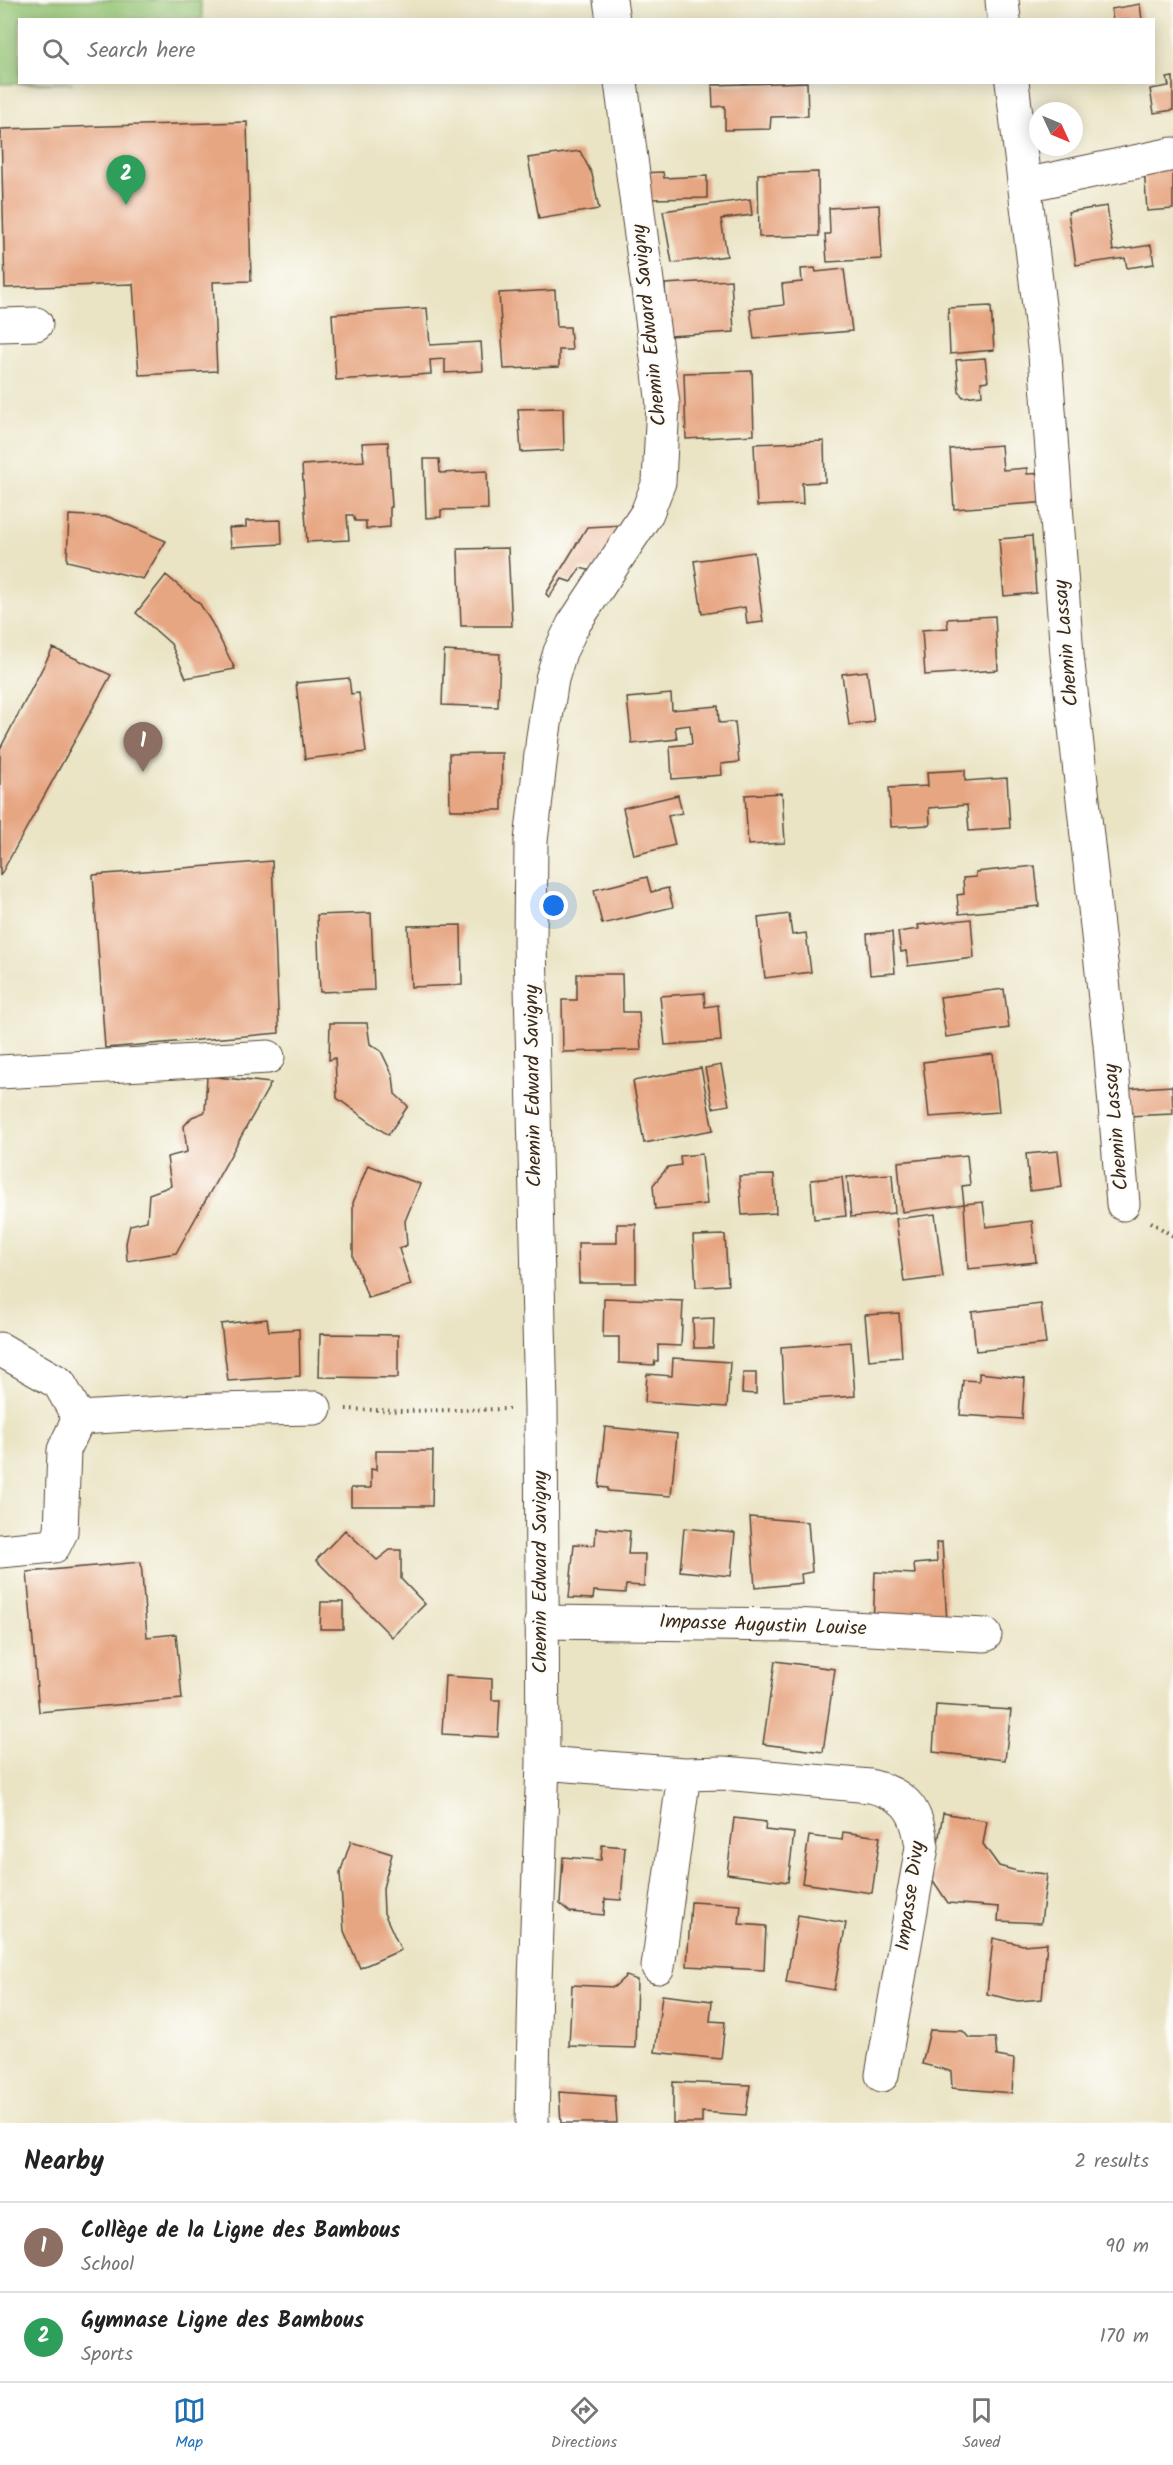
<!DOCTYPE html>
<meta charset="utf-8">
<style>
:root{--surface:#fff;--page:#f6f6f6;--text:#222;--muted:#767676;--line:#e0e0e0;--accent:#1f6fb2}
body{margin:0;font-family:Kalam,sans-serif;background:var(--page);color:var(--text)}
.compass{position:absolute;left:1029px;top:102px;width:54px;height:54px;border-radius:50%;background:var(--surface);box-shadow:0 3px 15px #0003;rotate:134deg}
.you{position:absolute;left:554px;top:906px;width:21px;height:21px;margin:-15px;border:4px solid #fff;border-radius:50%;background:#1a73e8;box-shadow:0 0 0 9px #1a73e833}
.badge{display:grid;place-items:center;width:39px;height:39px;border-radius:50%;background:var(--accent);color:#fff;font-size:20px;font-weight:700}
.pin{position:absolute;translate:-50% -50px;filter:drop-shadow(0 2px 3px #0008)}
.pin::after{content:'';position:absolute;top:32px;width:21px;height:18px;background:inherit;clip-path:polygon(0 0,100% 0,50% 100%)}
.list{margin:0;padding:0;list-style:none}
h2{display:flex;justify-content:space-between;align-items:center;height:78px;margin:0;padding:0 24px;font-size:26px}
h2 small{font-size:20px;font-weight:400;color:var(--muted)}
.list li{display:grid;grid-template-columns:39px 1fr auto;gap:18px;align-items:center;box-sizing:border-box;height:90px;padding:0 24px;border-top:2px solid var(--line)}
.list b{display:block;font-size:22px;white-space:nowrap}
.list p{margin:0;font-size:20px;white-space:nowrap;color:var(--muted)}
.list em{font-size:20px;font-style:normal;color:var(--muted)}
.icon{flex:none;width:33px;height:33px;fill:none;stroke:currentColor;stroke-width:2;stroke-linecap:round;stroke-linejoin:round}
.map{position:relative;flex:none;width:1173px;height:2123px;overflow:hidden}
.search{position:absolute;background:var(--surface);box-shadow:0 3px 15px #0003;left:18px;right:18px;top:18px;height:66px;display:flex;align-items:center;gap:15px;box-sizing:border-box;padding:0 21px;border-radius:0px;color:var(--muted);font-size:22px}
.sheet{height:258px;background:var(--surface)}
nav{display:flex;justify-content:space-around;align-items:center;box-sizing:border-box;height:84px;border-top:2px solid var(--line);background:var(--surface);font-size:16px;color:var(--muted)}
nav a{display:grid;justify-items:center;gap:3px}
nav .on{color:var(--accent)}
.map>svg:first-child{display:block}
</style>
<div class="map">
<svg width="1173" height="2123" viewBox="0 0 1173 2123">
<rect width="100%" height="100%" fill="#fdfcf7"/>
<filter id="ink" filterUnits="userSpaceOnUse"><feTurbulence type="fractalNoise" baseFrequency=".0167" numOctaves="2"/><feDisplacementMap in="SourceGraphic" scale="12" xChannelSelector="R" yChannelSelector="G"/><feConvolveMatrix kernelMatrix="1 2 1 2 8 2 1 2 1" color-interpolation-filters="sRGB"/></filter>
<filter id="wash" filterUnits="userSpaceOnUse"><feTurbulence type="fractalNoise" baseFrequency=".008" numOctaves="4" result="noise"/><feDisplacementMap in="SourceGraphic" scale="24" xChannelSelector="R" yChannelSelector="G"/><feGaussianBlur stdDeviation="1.35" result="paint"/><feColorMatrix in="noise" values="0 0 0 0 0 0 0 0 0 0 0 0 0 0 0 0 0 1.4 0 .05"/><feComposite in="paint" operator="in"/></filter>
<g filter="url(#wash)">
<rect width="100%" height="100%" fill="#eae4c5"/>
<path fill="#94c575" stroke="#68784a" stroke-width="1.5" d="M0 0H200L203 19 20 20V82L73 83 0 84Z"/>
<g id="blocks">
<path fill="#e7a682" d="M1140 4 1142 20H1113L1111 9Z
M1173 77V110L1154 113 1150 89 1169 86 1167 78Z
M807 82 808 116 771 117 770 129 725 130V106L713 107 712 85Z
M247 122 251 281 213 282 217 371 139 375 133 284 5 288 1 129Z
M580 151 592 174 599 209 539 219 528 158Z
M1173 161V209L1147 211 1144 167Z
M663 172 664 178 707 176V198L650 199 638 173Z
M818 172 819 236 759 237 758 174Z
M750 199 752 215 721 219 727 256 672 263 663 211Z
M879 205 882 259 827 262 825 234H830L829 208Z
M1107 206 1113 251 1151 245 1154 264 1127 268 1125 258 1076 265 1068 212Z
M815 268 816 272 844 269 852 331 754 339 750 309 784 305 782 284 802 282 801 269Z
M731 280 734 332 668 336 665 284Z
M555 290 557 327H570L572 350H559V367L504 369 499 293Z
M991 306 994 350 950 354 948 308Z
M427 308 430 345 481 342 483 371 445 373V359L430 360 431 374 336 380 332 314Z
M985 358 988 381 981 382 982 395 963 397 959 392 956 360Z
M752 371 754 435 686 439 684 373Z
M563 408 564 450 521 452 518 409Z
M824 441 825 482 802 483 803 504 757 506 754 444Z
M388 442 392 507H390V527L366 529V521H355L353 515H347L349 540 307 542 302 465 364 461 362 443Z
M1001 445 1003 470 1027 468V474L1048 473 1050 502 954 509 950 449Z
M424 459H439L440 473 487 471 488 509 441 510V517L426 518Z
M69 515 109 517 166 541 143 579 67 561Z
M281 520 282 544 231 547 229 528 246 527V521Z
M624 525 592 571 580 568 571 582 562 579 549 597 546 594 587 527Z
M1032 536 1036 593 1004 596 999 539Z
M508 548 512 626H461L458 549Z
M754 552 763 622 747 624 745 607 702 614 694 561Z
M166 575 200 604 212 623 235 669 186 678 171 644 136 613Z
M995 616 998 670 925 675 922 630 948 628 947 619Z
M53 648 111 675 0 876V749Z
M444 651 500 654 498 707 442 705Z
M867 671 874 722 849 725 842 674Z
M349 678 351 694 359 693 366 752 305 759 296 683Z
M671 694 672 710 718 706 719 723 735 722 739 762 721 764 722 775 672 779 670 746 692 744 690 725 675 727 677 739 632 744 627 698Z
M486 753H502V810H450L449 754Z
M965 770V781L1007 778 1010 828 969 831 967 805 929 808 930 825 891 827 889 788 928 786 927 772Z
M782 793 785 843 748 845 745 795Z
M678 795 682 813 668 816 675 845 634 855 623 808Z
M272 861 279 1033 105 1048 93 875Z
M1035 866 1039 906 959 914 957 895 964 894 963 878 976 877V872Z
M647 877 651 892 668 888 673 907 602 924 594 890Z
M371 913 374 990 320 992 317 915Z
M789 914 792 935 806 933 811 972 765 978 758 918Z
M971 919 974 958 908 966 906 951 901 952 898 932 919 929 918 925Z
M461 925 462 985 411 987 408 926Z
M892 932 895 973 870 975 867 934Z
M577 974H622L623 1012H639L641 1050 563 1052 562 1000H577Z
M1004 989 1009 1028 946 1037 940 997Z
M704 993 705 1007 718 1005 721 1041 665 1045 660 996Z
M330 1023H367L370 1044 381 1051 393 1076 395 1094 408 1106 388 1135 337 1098 335 1058 329 1060Z
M993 1054 999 1112 929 1117 923 1062Z
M721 1065 729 1105 713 1108 705 1068Z
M701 1068 713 1130 644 1143 633 1081Z
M207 1076 271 1083 176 1253 127 1261 126 1243 130 1225 147 1221 149 1194 171 1186 167 1157 187 1152 184 1126 192 1117 205 1112Z
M1172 1086 1173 1114 1126 1116 1125 1089Z
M1058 1151 1062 1187 1030 1191 1026 1154Z
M702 1154 707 1204 655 1209 653 1185 668 1167 681 1165 680 1156Z
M967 1155 970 1185 962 1186 964 1204 983 1202 986 1227 1032 1221 1036 1262 968 1269 964 1204 902 1212 898 1162Z
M368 1165 420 1184 405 1221 407 1245 399 1249 411 1285 368 1298 353 1257V1203Z
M892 1174 895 1213 851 1217 847 1177Z
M774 1175 776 1213 742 1215 739 1176Z
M842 1177 846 1216 814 1219 811 1180Z
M935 1214 943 1277 904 1282 896 1219Z
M617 1224H636V1283H579L578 1243H617Z
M725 1235 728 1285 696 1287 693 1236Z
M604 1298 683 1301 681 1346 658 1345V1361H655L654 1365 619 1363V1337H603Z
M1041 1304 1046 1344 976 1351 972 1312Z
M899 1313 902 1357 869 1360 865 1315Z
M714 1318 713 1348H694L693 1319Z
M267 1319 269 1331 299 1329 300 1376 228 1381 221 1324Z
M320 1334 398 1335V1378L319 1377Z
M851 1342 855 1396 784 1401 781 1347Z
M673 1358 730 1362 727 1407 645 1402 647 1374 672 1376Z
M743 1373H756V1394L742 1393Z
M979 1373 1025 1378 1022 1419 960 1415 963 1380 979 1381Z
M605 1427 677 1434 671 1496 608 1491V1488L599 1487Z
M376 1451H433L432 1506H351V1488H371V1469L376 1470Z
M750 1517 808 1522 812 1572 801 1574 802 1583 755 1588Z
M596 1528 630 1531 628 1554H645L644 1586 626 1585 625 1593 594 1591 593 1599 569 1598 574 1544 595 1545Z
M684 1528 735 1533 731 1576 680 1571Z
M345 1530 377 1560 390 1550H401V1579L425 1604 392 1637 316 1560Z
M942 1542 947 1623 873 1629 875 1572 915 1574 914 1564 937 1562 936 1543Z
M141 1562 147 1637 176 1634 182 1699 39 1712 27 1572Z
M321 1602H343V1629H320Z
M775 1661 835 1669 823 1752 763 1744Z
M445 1676 492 1679V1700H500L498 1737 442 1734Z
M936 1705 1011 1710 1005 1760 933 1752Z
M943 1813 987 1821 983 1844 999 1866 1017 1871 1047 1874 1041 1923 998 1921 999 1907 948 1903 932 1879Z
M734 1818 766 1822 765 1830 794 1833 788 1882 727 1874Z
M843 1832 880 1837 872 1893 802 1883 809 1836 842 1840Z
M351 1841 392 1854 383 1888 384 1913 401 1950 360 1968 344 1931 340 1873Z
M602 1845 625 1847 621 1900 605 1899 604 1915 570 1912 560 1904 563 1857 601 1860Z
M691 1902 741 1905 739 1924 766 1926 764 1970 687 1966Z
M798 1915 846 1923 834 1990 786 1982Z
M993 1938 1023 1945 1047 1943 1042 1999 1018 2001 987 1994Z
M626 1976 637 1980 635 2048 569 2046 572 1985 614 1987Z
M662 1995 712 2001 710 2021 725 2022 721 2059 655 2052Z
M930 2030 963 2031 969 2038H995L997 2056 1014 2059 1012 2093 952 2088 951 2071 922 2064Z
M673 2082 750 2085 746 2115 702 2112V2123H673Z
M559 2092 615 2096 617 2123H561Z"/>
</g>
</g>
<g filter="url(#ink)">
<use href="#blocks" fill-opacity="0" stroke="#554637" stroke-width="1.5"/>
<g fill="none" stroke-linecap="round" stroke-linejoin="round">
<defs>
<path id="minor" d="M610 0 613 20
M1002 0 1004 20
M1012 82 1045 355 1067 655 1110 1044 1123 1204
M1025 185 1173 154
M0 325 36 324
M0 1072 268 1057
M0 1349 59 1383 79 1418
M79 1418 214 1410 315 1408
M0 1551 54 1546 61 1532 64 1450 79 1418
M541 1622 793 1625 985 1635
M543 1763 684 1774 724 1773 870 1786C907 1795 917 1810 922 1847L882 2075
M658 1967 684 1774
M532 2123 535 1981 543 1763 541 1407 530 943 531 841 543 737 552 679 560 652 573 625 647 513 659 482 663 404 621 82"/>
</defs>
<use href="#minor" stroke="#554637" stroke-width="35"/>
<path stroke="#554637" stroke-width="4" stroke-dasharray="1.5 4.5" stroke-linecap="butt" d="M1151 1222 1173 1236
M346 1409 402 1411 509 1409"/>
<use href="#minor" stroke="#fff" stroke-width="33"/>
</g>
</g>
<g text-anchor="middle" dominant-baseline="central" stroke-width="4.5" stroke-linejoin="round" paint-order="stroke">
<g font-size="20" fill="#3b2a1e" stroke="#fdfcf7">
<text transform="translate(650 325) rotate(-96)">Chemin Edward Savigny</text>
<text transform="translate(1067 643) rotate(-95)">Chemin Lassay</text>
<text transform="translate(534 1086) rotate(-91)">Chemin Edward Savigny</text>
<text transform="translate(1117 1127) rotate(-95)">Chemin Lassay</text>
<text transform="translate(541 1572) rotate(-90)">Chemin Edward Savigny</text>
<text transform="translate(763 1626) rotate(2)">Impasse Augustin Louise</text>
<text transform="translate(911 1896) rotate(-82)">Impasse Divy</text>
</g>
</g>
</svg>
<svg class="compass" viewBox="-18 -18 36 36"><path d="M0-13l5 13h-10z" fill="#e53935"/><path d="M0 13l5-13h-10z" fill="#767676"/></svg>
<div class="you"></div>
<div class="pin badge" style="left:143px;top:772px;background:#8d6e63">1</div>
<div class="pin badge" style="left:126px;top:205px;background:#2e9e5b">2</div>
<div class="search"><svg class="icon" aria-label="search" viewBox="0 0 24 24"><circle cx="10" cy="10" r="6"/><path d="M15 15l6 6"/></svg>Search here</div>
</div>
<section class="sheet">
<h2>Nearby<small>2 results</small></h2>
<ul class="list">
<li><span class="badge" style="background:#8d6e63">1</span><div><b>Collège de la Ligne des Bambous</b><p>School</p></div><em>90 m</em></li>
<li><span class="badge" style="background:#2e9e5b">2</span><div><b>Gymnase Ligne des Bambous</b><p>Sports</p></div><em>170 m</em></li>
</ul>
</section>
<nav>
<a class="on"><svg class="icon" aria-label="map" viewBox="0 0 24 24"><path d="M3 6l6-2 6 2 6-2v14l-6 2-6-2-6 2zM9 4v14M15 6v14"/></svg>Map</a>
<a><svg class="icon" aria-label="directions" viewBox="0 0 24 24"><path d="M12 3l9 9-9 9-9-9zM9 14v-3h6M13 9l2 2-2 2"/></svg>Directions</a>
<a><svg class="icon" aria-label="saved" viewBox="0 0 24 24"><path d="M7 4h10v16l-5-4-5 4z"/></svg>Saved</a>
</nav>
